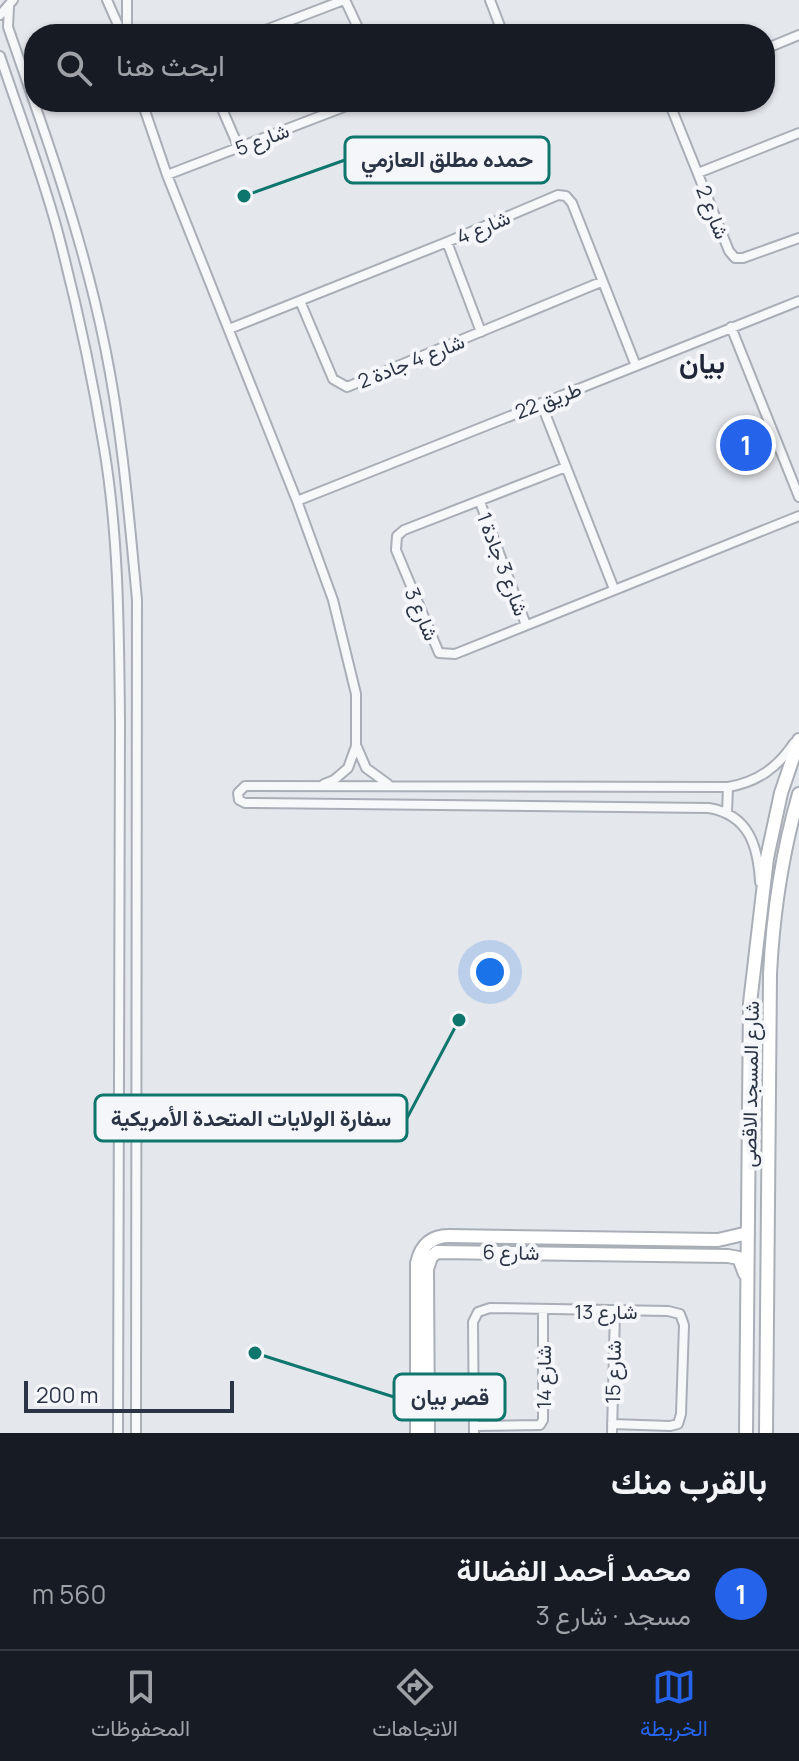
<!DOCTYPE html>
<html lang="ar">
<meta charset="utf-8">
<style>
:root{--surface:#171b24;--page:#242831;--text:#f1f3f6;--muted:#9ea1a6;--line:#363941;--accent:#2563eb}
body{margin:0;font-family:Manrope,Vazirmatn,sans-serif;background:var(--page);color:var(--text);direction:rtl}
.scale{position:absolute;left:24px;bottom:20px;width:210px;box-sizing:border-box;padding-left:8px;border:4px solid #2b3445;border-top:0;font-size:22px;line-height:28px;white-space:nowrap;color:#2b3445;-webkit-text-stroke:6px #f4f6f9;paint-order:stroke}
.you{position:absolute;left:490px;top:972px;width:28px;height:28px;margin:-20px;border:6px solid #fff;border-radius:50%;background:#1a73e8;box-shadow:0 0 0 12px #1a73e833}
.badge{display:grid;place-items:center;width:52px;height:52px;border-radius:50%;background:var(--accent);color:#fff;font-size:26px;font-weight:700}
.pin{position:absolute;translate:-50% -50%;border:4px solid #fff;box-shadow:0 2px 8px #0006}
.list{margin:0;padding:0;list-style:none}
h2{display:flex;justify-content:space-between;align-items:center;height:104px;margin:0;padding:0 32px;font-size:34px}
h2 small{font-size:26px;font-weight:400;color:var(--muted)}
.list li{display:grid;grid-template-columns:52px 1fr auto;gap:24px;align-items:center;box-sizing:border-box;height:112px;padding:0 32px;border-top:2px solid var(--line)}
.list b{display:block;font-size:30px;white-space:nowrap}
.list p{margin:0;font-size:26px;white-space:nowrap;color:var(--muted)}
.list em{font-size:26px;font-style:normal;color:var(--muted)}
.icon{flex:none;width:44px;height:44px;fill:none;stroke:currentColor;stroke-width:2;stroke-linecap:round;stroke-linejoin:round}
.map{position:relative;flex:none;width:799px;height:1433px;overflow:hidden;direction:ltr}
.search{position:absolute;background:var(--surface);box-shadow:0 2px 6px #0004;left:24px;right:24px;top:24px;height:88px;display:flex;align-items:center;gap:20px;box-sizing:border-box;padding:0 28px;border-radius:32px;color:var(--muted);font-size:30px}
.sheet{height:216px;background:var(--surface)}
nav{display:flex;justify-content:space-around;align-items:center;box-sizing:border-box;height:112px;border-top:2px solid var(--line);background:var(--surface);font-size:22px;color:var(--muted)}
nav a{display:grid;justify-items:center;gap:4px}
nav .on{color:var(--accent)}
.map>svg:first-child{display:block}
</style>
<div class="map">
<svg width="799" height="1433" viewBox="0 0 799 1433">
<rect width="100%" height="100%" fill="#e4e7ec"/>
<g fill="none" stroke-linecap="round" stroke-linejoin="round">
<defs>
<path id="street" d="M107 0 122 34
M127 0V34
M345 0 361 34
M490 0 503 34
M9 6 8 27 34 102
M0 15 13 0
M255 34 344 0
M765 49 799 35
M0 56C19 113 41 170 57 229 76 301 92 375 104 448 119 538 119 630 120 721L118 1433
M34 102C62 182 88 263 105 347 122 430 129 515 137 600L136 1433
M142 102 167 175 297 501 333 600 356 694V746L348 768 334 780 324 784
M219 102 239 148
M669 102 729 251 735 258H743L799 238
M698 173 799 133
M167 175 357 102
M447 242 481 332
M300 301 333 379 347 387 601 282
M731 327 799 497
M229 329 447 242 558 195 566 196 572 203 636 366
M541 403 614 589
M566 467 404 530 397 536 396 550 439 653 455 654 799 516
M297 501 799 301
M480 502 526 625
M357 747 366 768 388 784
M727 813 728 787
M760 882C758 846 749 815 709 808L245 803 239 800 238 793 245 786 728 787C758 782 778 767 794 743
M474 1426 540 1425 543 1420V1310
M474 1433 473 1322 478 1312 490 1308 668 1311 680 1314 684 1325 681 1414 678 1424 670 1426 612 1424
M612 1433 615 1311"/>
<path id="secondary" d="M417 1433V1263C421 1246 431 1236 449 1236L718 1240 748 1233
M428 1433 427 1269 431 1257 437 1252 728 1256 739 1258 745 1274
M746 1433 750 1003 767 858 781 793 799 740
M766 1433 770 974C773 913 782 853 799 794"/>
</defs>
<use href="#street" stroke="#a9aeb7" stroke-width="12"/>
<use href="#secondary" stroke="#a9aeb7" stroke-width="16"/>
<use href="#street" stroke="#f7f8fa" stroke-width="8"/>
<use href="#secondary" stroke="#fff" stroke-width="12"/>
</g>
<g text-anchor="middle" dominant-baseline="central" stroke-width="8" stroke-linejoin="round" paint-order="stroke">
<g font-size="20" fill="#2b3445" stroke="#f4f6f9">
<text transform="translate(262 139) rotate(-21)">شارع 5</text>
<text transform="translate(713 212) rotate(68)">شارع 2</text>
<text transform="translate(483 227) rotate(-23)">شارع 4</text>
<text transform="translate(411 361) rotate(-22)">شارع 4 جادة 2</text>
<text transform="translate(548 400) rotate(-21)">طريق 22</text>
<text transform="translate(503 564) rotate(69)">شارع 3 جادة 1</text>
<text transform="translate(422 614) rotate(67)">شارع 3</text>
<text transform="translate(750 1084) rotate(-89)">شارع المسجد الاقصى</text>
<text transform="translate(511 1252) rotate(1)">شارع 6</text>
<text x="606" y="1311">شارع 13</text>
<text transform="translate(613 1372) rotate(-89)">شارع 15</text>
<text transform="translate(543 1377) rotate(-90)">شارع 14</text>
</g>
<g font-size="28" font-weight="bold" fill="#1d2536" stroke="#f4f6f9">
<text x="702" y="362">بيان</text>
</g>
</g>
<path fill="none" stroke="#0f766e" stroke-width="3" d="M244 196L345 160M459 1020L407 1118M255 1353L394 1397"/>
<g fill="#0f766e" stroke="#f4f6f9" stroke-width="3">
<circle cx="244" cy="196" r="8"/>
<circle cx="459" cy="1020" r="8"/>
<circle cx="255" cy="1353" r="8"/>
</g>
<g fill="#f4f6f9" stroke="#0f766e" stroke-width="3">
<rect x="345" y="137" width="204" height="46" rx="8"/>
<rect x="95" y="1095" width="312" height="46" rx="8"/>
<rect x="394" y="1374" width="111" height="46" rx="8"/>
</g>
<g font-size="22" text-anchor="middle" font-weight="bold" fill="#2b3445">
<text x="447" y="167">حمده مطلق العازمي</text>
<text x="251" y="1126">سفارة الولايات المتحدة الأمريكية</text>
<text x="450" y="1405">قصر بيان</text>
</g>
</svg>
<div class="scale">200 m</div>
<div class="you"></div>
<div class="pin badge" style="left:746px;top:445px">1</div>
<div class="search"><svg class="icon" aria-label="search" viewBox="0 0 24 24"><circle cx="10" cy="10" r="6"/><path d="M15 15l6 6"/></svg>ابحث هنا</div>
</div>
<section class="sheet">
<h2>بالقرب منك<small></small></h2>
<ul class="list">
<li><span class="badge">1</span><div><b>محمد أحمد الفضالة</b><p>مسجد · شارع 3</p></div><em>560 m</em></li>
</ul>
</section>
<nav>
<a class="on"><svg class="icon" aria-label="map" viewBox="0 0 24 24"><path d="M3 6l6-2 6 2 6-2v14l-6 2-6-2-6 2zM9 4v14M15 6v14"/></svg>الخريطة</a>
<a><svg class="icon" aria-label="directions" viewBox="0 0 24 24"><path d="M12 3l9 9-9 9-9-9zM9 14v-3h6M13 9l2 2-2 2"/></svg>الاتجاهات</a>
<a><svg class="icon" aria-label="saved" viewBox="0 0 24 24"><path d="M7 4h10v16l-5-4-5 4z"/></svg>المحفوظات</a>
</nav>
